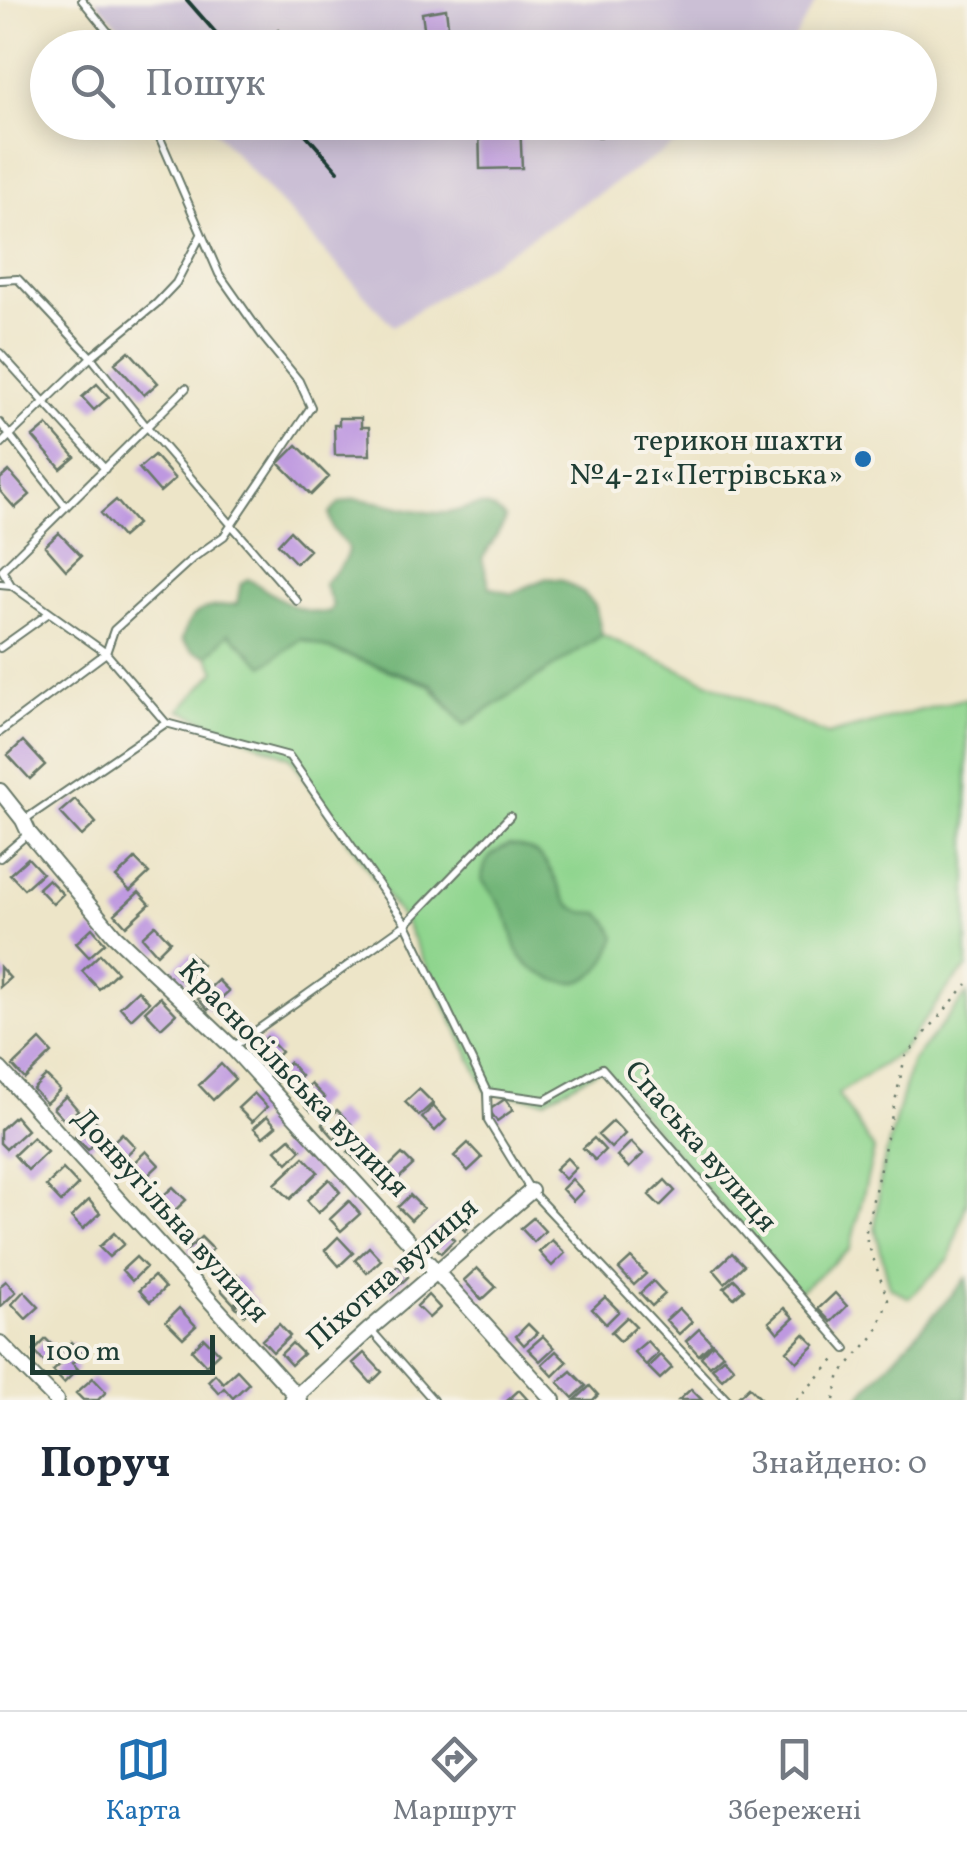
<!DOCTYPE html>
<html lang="uk">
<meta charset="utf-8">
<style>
:root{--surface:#fff;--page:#f2f2f3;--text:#1f2937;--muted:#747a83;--line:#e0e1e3;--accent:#1f6fb2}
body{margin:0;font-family:Vollkorn,serif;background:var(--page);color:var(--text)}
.scale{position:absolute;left:30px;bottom:25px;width:185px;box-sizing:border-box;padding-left:10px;border:5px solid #1f3d34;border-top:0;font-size:28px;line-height:35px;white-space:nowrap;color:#1f3d34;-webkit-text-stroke:8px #f7f3e8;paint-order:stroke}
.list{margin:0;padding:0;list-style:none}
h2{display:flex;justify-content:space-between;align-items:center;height:130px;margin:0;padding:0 40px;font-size:42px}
h2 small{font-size:32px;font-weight:400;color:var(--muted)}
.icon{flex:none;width:55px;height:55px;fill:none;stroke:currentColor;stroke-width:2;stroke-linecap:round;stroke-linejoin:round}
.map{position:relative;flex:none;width:967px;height:1400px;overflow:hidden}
.search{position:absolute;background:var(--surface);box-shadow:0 5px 25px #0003;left:30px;right:30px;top:30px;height:110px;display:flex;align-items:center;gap:25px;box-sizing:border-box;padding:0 35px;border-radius:55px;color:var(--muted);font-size:38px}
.sheet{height:310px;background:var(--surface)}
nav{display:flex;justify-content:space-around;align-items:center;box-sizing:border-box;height:140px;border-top:2px solid var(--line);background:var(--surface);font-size:28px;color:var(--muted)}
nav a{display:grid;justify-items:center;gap:5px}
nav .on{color:var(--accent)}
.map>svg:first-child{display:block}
</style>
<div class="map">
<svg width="967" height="1400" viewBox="0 0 967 1400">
<rect width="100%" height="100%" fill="#f7f3e8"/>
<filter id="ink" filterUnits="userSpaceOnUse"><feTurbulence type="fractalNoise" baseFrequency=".01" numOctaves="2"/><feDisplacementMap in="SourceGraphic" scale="20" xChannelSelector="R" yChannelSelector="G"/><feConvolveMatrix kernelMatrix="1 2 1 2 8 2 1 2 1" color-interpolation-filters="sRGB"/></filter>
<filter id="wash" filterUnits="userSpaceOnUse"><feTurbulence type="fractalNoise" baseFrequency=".0048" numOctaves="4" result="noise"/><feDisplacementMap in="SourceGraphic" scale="40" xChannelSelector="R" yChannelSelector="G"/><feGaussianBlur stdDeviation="2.25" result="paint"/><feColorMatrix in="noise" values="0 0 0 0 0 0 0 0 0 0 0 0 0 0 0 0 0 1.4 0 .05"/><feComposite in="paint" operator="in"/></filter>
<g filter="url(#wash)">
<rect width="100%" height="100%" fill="#ede5c8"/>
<path fill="#cbbfd5" d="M95 0H817L789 48 139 47Z
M207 123H708L393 326Z"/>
<path fill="#8fd58e" stroke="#578961" stroke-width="2.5" d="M229 633 301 639 429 685 464 725 602 635 827 735 967 698V968L950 985 901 1052 838 1094 874 1150 850 1249 797 1293 602 1068 545 1100 487 1092 406 924 290 757 180 710 216 671 208 656Z
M967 994V1200L950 1258 909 1298 890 1287 875 1228 881 1173 911 1063Z"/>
<path fill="#73b679" stroke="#497a56" stroke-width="2.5" d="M354 499C383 500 411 513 440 513 465 514 481 493 505 518L503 525 482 559 490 587 511 594 547 578 561 580 583 593 595 605 602 635 464 725 432 684 301 639 264 666 229 633 208 656 193 651 182 640C191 605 206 608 237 604L241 583 248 579C272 593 300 617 329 612L333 605 324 583C334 573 348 562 348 547L333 529 330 514 339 503Z
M509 845C565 849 547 900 583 912 584 912 599 913 600 913L609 923 616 937C605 972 583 994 546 976 540 973 531 969 526 963 514 951 514 935 508 920 503 905 491 893 482 880 484 859 490 854 509 845Z
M967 1278V1400H857Z"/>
<g id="blocks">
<path fill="#be98e0" d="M446 9 451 48H427L422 13Z
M278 30 291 48H256Z
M638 37 639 48H596V39Z
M483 41 484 48H451V45Z
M479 122H520L522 168 480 169Z
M598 122H641V135L598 137Z
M129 351 158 383 144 395 115 363Z
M97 384 109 397 94 410 82 397Z
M339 418H361V427H369L370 455H335L334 425H339Z
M47 425 75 457 61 469 33 437Z
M297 445 329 477 311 495 279 463Z
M154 455 175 479 160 492 139 468Z
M9 471 30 495 15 508 0 491V479Z
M116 500 137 524 122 537 101 513Z
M290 531 309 550 296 563 278 544Z
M59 533 81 556 66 570 45 546Z
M23 741 45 765 30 779 8 755Z
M75 799 96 823 82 836 60 812Z
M28 858 42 873 24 889 10 874Z
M135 859 149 873 130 891 116 877Z
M48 879 63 894 53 904 38 888Z
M139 892 150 904 126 926 115 914Z
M155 925 170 941 157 954 142 937Z
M92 928 105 943 89 957 76 943Z
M190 953 202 965 184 983 172 970Z
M100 954 117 972 99 989 82 971Z
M0 967 10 978 0 987Z
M218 980 229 991 208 1010 198 999Z
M138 990 149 1002 131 1019 120 1007Z
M160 997 176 1014 161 1028 145 1011Z
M267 1037 281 1052 269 1064 255 1049Z
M40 1040 52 1053 25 1079 13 1066Z
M289 1062 301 1076 290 1087 277 1073Z
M221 1064 235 1079 213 1100 199 1085Z
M46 1076 60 1090 46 1103 33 1089Z
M311 1084 325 1098 311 1111 297 1096Z
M419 1089 433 1103 419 1116 405 1102Z
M254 1093 267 1107 252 1122 238 1108Z
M66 1096 78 1110 66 1122 53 1108Z
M505 1099 513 1110 497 1121 489 1110Z
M433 1106 446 1120 435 1131 422 1118Z
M337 1110 351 1124 335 1139 322 1124Z
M15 1116 27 1130 6 1149 0 1143V1130Z
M267 1116 276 1126 263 1137 254 1128Z
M94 1119 106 1132 88 1150 75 1137Z
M613 1121 625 1134 611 1148 598 1135Z
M122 1133 135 1147 119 1162 106 1149Z
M33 1137 47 1152 28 1170 14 1155Z
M290 1138 301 1150 288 1163 276 1150Z
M594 1138 605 1150 595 1160 583 1148Z
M362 1139 375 1152 361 1165 348 1152Z
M631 1142 643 1154 629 1168 617 1156Z
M468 1143 482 1158 468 1171 454 1156Z
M146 1151 159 1165 143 1180 130 1166Z
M402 1154 413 1165 385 1191 375 1180Z
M304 1157 318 1172 290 1199 275 1184Z
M567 1158 576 1168 565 1179 555 1169Z
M63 1169 78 1185 61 1202 46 1186Z
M329 1179 340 1192 318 1213 307 1200Z
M572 1179 583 1191 573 1201 562 1189Z
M665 1180 675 1191 660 1206 649 1195Z
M173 1187 186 1200 168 1217 155 1203Z
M410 1195 423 1208 411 1220 398 1207Z
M89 1200 100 1213 83 1229 71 1217Z
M349 1201 360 1214 341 1231 330 1219Z
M462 1211 473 1223 465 1231 454 1219Z
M533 1218 545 1231 534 1242 521 1228Z
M438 1224 454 1240 441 1253 425 1236Z
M114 1233 124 1244 109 1257 99 1247Z
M201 1237 213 1249 199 1262 187 1250Z
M338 1237 353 1253 339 1266 325 1250Z
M552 1240 565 1253 552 1266 539 1252Z
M369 1247 381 1260 367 1273 355 1260Z
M732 1253 744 1265 725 1283 714 1270Z
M136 1257 146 1267 132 1281 122 1270Z
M631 1258 646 1274 634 1285 619 1269Z
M398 1265 408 1277 392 1292 382 1280Z
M477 1268 496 1287 482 1300 464 1280Z
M237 1275 250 1289 234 1304 221 1290Z
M154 1276 165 1288 150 1302 139 1290Z
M734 1279 744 1289 734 1298 724 1288Z
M6 1281 16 1292 0 1307V1286Z
M653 1281 665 1294 652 1306 640 1293Z
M24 1291 39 1307 26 1319 12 1304Z
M249 1293 257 1302 244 1315 235 1306Z
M835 1293 847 1306 831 1322 818 1309Z
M428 1295 440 1308 429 1318 417 1306Z
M605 1297 619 1311 606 1324 592 1309Z
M179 1308 196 1326 183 1338 166 1321Z
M679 1308 692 1322 679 1334 666 1320Z
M784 1308 794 1318 778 1333 769 1322Z
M627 1317 636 1326 620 1341 611 1332Z
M279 1324 290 1336 273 1352 262 1340Z
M528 1324 537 1333 524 1345 516 1336Z
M699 1329 712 1343 699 1355 686 1341Z
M804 1334 815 1345 797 1362 787 1351Z
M543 1336 554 1348 540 1361 528 1349Z
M204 1338 219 1353 206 1365 192 1350Z
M46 1339 58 1351 45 1363 34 1351Z
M647 1341 658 1353 646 1365 634 1352Z
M71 1342 82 1354 72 1363 78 1369 64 1383 53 1371 66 1359 60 1353Z
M292 1343 303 1354 291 1365 281 1354Z
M713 1344 723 1354 710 1366 701 1357Z
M556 1351 567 1362 553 1376 542 1364Z
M364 1353 382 1372 371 1383 353 1363Z
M660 1355 672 1368 660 1379 648 1367Z
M724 1357 734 1368 722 1379 712 1368Z
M237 1370 249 1383 233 1398 224 1388 219 1393 208 1381 215 1374 223 1383Z
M571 1371 586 1386 573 1398 558 1382Z
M93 1378 106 1392 98 1400H83L76 1393Z
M590 1386 598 1395 593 1400H575Z
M749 1387 760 1398 758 1400H735Z
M691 1389 702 1400H679Z
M519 1390 528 1400H508Z"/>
</g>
</g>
<g filter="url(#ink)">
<use href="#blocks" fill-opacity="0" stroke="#677868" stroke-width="2.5"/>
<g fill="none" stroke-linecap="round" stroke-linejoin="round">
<defs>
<path id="service" d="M82 0 121 48
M0 280 18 279 91 357 147 427 297 601
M0 353 105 469
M0 423 66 507
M0 445 91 357 156 304 176 283 201 235
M0 584 11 585 106 653 166 723 289 756 406 924 487 1092 545 1100 602 1068 846 1349
M11 585 2 570 186 388
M0 648 49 613
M0 732 106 653 114 630 193 558 224 536 311 407 299 381 264 338 219 274 153 122
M24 820 166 723
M0 858 29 833
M233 1047 406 924 510 816
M487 1092 488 1121 531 1191 727 1400
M371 1330 433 1400"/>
<path id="minor" d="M0 791 23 820 29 833 114 935 232 1047 553 1400
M0 1069 300 1400
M0 1343 56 1400
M292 1400 370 1329 531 1191"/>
</defs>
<use href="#service" stroke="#677868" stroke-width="10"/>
<use href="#minor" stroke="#677868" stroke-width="18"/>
<path stroke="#677868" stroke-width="2.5" stroke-dasharray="2.5 8" stroke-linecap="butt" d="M796 1400 838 1357
M834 1400 840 1374 875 1335 888 1300 865 1235 905 1057 967 984"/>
<use href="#service" stroke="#fff" stroke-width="6"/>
<use href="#minor" stroke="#fff" stroke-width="14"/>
<path stroke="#1f3d34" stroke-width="4" d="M187 0 229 48
M295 122 338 171"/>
</g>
</g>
<circle fill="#1f6fb2" stroke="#f7f3e8" stroke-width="4" cx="863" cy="459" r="10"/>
<g text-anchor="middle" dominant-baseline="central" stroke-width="8" stroke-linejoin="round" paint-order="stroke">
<g font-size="30" fill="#1f3d34" stroke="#f7f3e8" text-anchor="end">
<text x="843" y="442">терикон шахти<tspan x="843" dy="34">№4-21«Петрівська»</tspan></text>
</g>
<g font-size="30" fill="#1f3d34" stroke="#f7f3e8">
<text transform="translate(293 1079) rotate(46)">Красносільська вулиця</text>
<text transform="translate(700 1147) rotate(49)">Спаська вулиця</text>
<text transform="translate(170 1216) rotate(48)">Донвугільна вулиця</text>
<text transform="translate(393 1274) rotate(-41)">Піхотна вулиця</text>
</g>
</g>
</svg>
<div class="scale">100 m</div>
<div class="search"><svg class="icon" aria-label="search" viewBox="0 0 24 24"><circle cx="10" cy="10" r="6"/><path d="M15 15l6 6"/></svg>Пошук</div>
</div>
<section class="sheet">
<h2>Поруч<small>Знайдено: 0</small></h2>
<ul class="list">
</ul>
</section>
<nav>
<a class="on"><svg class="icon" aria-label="map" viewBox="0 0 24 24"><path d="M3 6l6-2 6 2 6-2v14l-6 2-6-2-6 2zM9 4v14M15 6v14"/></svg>Карта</a>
<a><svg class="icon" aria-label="directions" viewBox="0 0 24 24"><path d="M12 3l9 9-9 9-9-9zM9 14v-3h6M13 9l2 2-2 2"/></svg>Маршрут</a>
<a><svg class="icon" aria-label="saved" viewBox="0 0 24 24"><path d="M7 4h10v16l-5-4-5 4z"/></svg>Збережені</a>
</nav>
